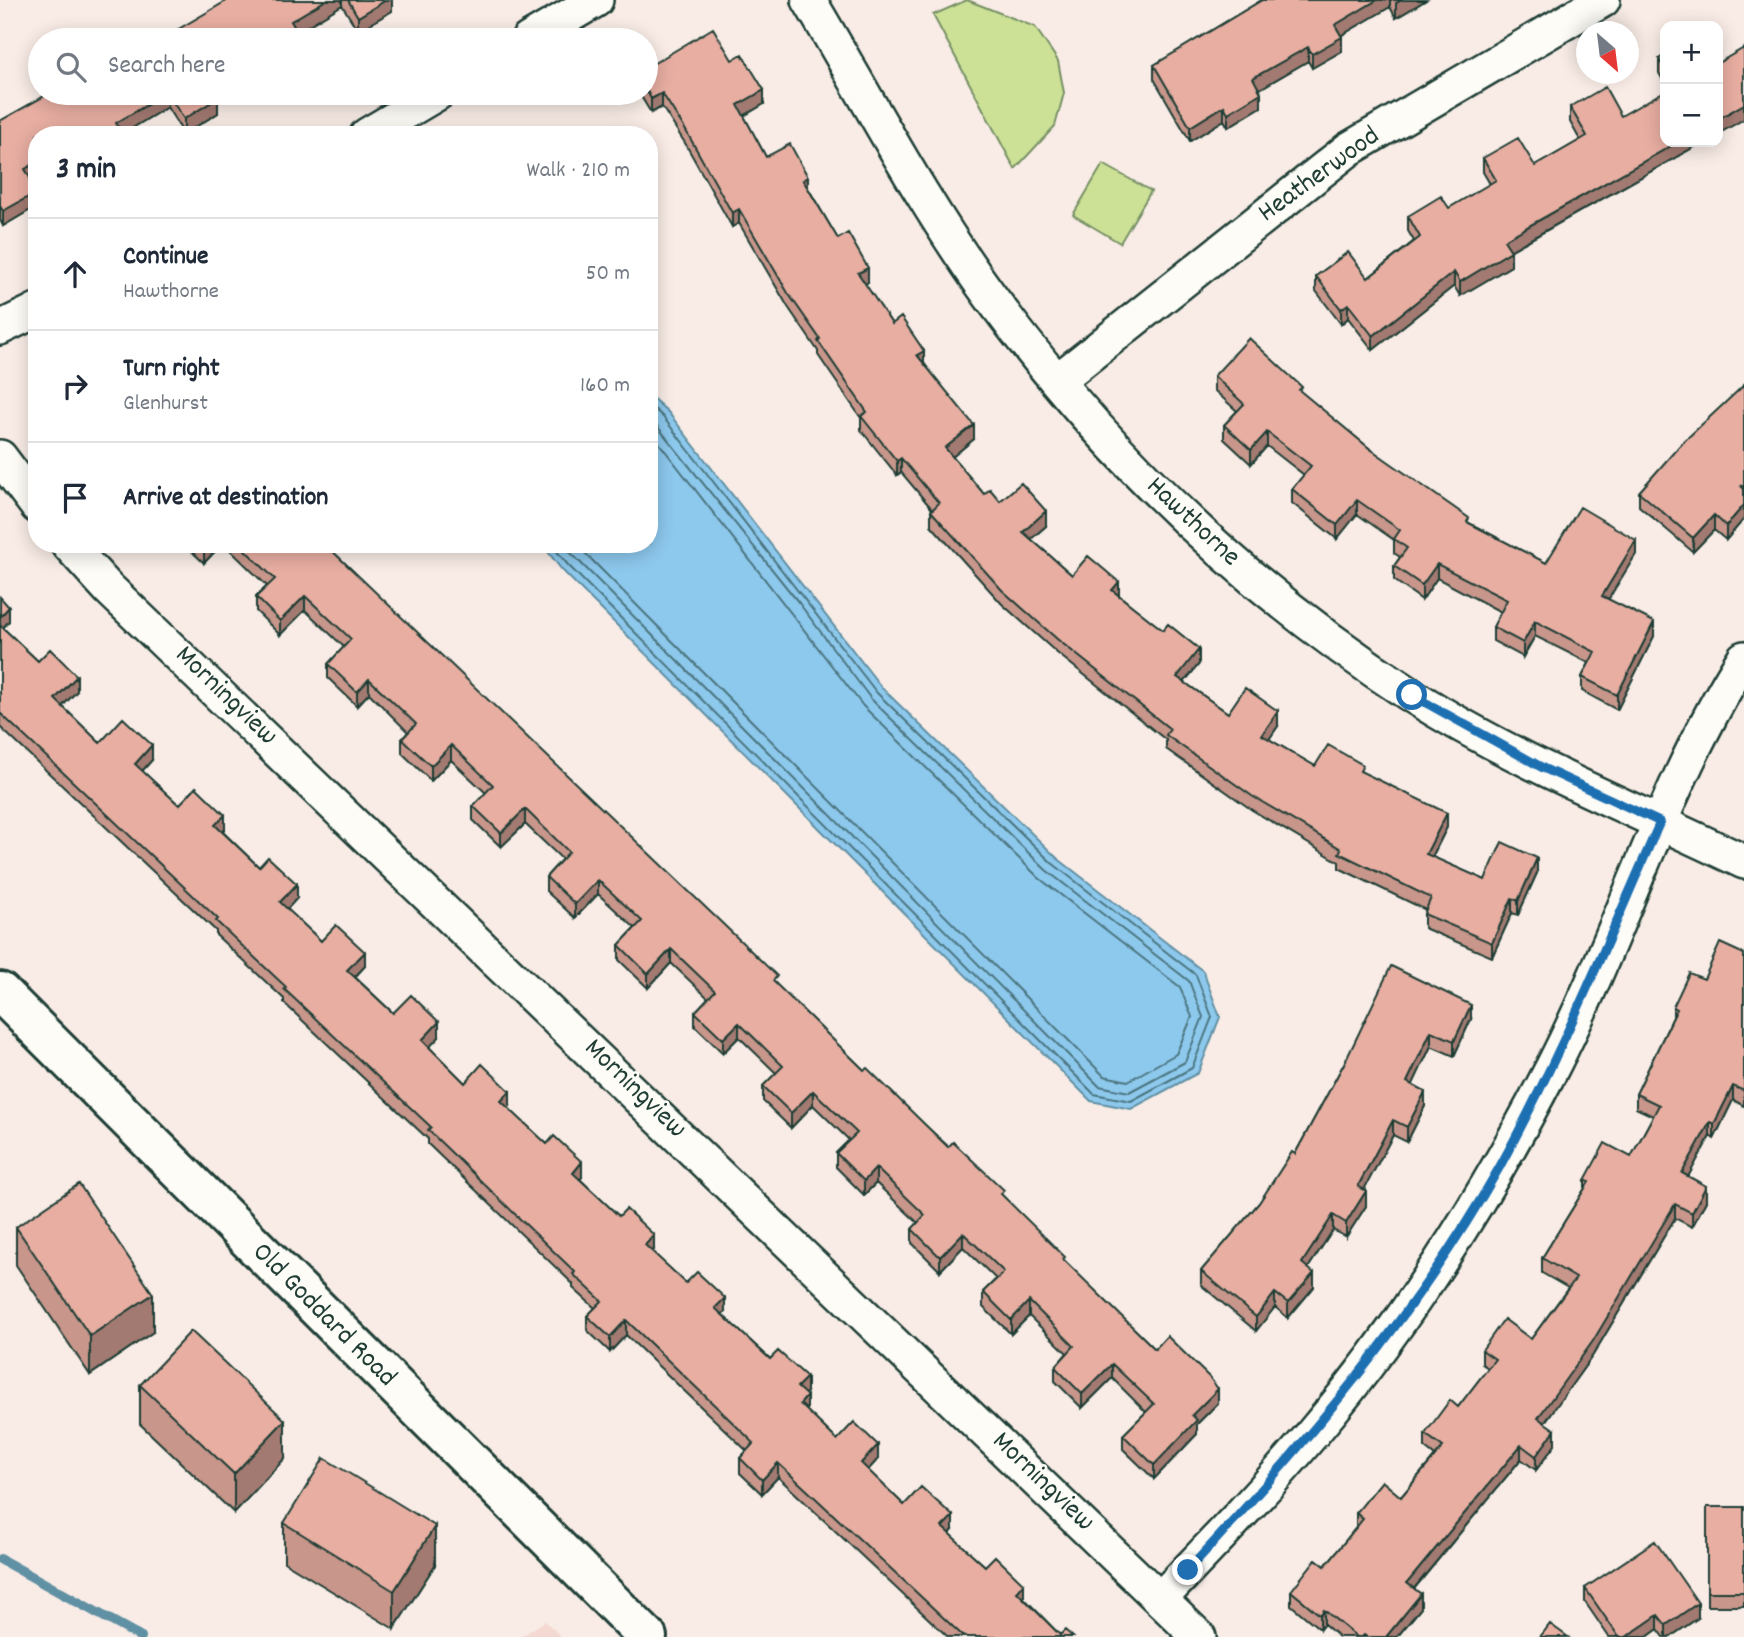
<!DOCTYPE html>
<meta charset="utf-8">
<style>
:root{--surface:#fff;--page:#f2f2f3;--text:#1f2937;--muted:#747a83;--line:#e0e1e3}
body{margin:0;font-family:Dekko,sans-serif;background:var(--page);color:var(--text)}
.controls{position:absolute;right:21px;top:21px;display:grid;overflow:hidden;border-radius:14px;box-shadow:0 4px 18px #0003}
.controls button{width:63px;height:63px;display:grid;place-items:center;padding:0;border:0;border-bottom:2px solid var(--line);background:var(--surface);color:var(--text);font:35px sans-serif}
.compass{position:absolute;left:1576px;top:21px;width:63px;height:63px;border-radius:50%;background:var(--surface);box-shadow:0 4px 18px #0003;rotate:152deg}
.stop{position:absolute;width:21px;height:21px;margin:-16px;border:5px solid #1f6fb2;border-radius:50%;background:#fff}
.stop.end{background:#1f6fb2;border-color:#fff;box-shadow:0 2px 7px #0008}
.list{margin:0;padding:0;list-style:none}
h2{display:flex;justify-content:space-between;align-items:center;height:91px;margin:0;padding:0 28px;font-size:30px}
h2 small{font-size:23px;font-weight:400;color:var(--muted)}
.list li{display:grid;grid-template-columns:46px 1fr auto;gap:21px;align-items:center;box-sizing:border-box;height:112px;padding:0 28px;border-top:2px solid var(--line)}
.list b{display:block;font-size:26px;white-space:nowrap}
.list p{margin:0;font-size:23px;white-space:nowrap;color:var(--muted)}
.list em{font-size:23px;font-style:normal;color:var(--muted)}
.icon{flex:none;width:38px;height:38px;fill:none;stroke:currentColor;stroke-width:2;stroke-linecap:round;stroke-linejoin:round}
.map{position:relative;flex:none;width:1744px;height:1637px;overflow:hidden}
.search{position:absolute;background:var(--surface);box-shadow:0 4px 18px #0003;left:28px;top:28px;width:630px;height:77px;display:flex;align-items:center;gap:18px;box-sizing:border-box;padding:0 24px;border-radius:38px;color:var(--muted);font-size:26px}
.panel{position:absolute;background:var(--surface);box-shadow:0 4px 18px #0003;left:28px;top:126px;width:630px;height:427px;border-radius:28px}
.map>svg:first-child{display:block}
</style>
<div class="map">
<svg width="1744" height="1637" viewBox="0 0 1744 1637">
<rect width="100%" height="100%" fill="#f9ece6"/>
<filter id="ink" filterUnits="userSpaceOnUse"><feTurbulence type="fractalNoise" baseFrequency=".0143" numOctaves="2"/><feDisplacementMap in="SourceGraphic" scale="14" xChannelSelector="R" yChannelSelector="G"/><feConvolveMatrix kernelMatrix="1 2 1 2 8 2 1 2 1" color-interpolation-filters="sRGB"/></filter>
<g filter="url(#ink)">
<path fill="#f4d9d2" d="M545 1621 562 1637H520Z"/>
<path fill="#cce196" stroke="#768f65" stroke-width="2" d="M967 0 1035 27 1058 61 1064 93 1055 126 1015 169 933 15Z
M1103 164 1151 191 1120 243 1073 215Z"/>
<path fill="#8dc8ed" stroke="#6190a3" stroke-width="2" d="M649 395 668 412 882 688 1057 858 1203 971 1220 1017 1198 1073 1131 1109 1091 1101 562 570 542 544H649Z"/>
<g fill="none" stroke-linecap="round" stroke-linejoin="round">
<path stroke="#4b757e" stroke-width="2" d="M551 544 568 565 1094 1094 1131 1101 1192 1068 1212 1017 1196 975 1052 863 877 693 663 417 649 404
M562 544 1099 1086 1129 1092 1185 1062 1203 1017 1189 981 1046 870 871 699 799 603 649 416
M576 544 1104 1076 1128 1081 1176 1054 1192 1017 1180 987 1039 878 863 706 649 430"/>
<path stroke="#6190a3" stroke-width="10" d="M0 1559 141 1637"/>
<defs>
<path id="minor" d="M809 0C868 99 922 203 990 296 1106 454 1246 589 1411 695 1516 762 1632 808 1744 862
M528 40 596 0
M367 135 438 93
M0 328 37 310
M1057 381 1349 149 1603 0
M0 457 37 506
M68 544 108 588 1199 1637
M1161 1598C1213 1544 1265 1490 1313 1433 1407 1322 1485 1198 1552 1068 1621 934 1663 786 1744 658"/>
<path id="tertiary" d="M0 992 647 1637"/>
</defs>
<use href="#minor" stroke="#1f3d34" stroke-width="38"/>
<use href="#tertiary" stroke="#1f3d34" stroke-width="44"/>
<use href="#minor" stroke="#fdfcf7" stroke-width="33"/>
<use href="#tertiary" stroke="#fdfcf7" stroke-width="38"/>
</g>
<path fill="#c8968b" stroke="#1f3d34" stroke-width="2" d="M228 0H392V11L358 31 342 5 297 32Z
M1262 0H1426L1396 18 1390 7 1342 35V51L1312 68 1308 61 1259 89 1261 107 1228 127 1224 120 1190 141 1154 79V65Z
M1665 55V84L1659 73V59Z
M732 60 764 104 744 116 766 157 808 188 838 239 868 282 865 284 892 324 924 363 974 439 952 457 984 494 1000 501 1046 526 1031 539 1072 575 1119 595 1199 664 1184 682 1228 713 1278 726 1269 739 1315 766 1363 773 1447 827 1432 857 1485 880 1537 873 1518 915 1512 913 1492 957 1424 928V914L1426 910 1339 868V862L1252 810 1166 749V740L1057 653 1002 604 931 525V511L932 509 901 472 897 475 861 430V418L818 355V351L788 307 739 223 732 227 685 143 662 107 651 113 639 93H646V68Z
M50 93H214L218 113 184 134 167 107 122 134 37 135 31 180 37 190V206L3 226 0 220V121Z
M1570 107 1621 116 1665 142H1703L1510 251 1511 266 1460 296 1454 286 1373 350 1348 318 1341 324 1316 291V276L1368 278 1414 241 1408 231V216L1449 208 1490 184 1483 172V158L1535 166 1580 140 1570 122Z
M1214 376 1302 393 1369 448 1469 523 1546 563 1636 554 1608 599 1654 636 1617 710 1582 691V677L1589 663 1535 636 1523 657 1493 641V627L1501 612 1437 578 1422 600 1394 580V566L1400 557 1394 553V540L1357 514 1337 539 1292 503V489L1304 475 1267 446 1251 464 1224 439V425L1237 411 1214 390Z
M1744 385V519L1726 540 1714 530 1693 552 1639 506V492Z
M184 544H222L204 563Z
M224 544H325L864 1070 1004 1197 1065 1262 1155 1349 1218 1403 1197 1424V1434L1154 1479 1123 1449V1435L1146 1412 1112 1378 1082 1408 1055 1381V1367L1067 1353 1029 1316 1011 1334 983 1307V1292L996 1279 963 1247 940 1271 912 1243V1229L918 1223 876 1183 864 1195 836 1167V1153L849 1140 813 1105 791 1128 763 1101V1086L776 1073 739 1037 723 1053 695 1026V1012L708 998 671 963 648 988 619 960V945L635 928 598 894 575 918 546 891V877L562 859 525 824 501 847 473 820V806L486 793 451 760 431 781 402 753V739L408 732 369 693 357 706 328 678V664L344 647 305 610 280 635 256 611V597L267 586Z
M0 597 9 621 3 628 38 661 77 691 62 706 100 743 152 760 142 771 179 805 225 829 223 832 259 867 297 898 287 909 321 941 365 966 355 977 393 1013 439 1037 429 1047 465 1083 510 1106 508 1108 582 1177 580 1179 654 1250 652 1252 686 1283 725 1312 722 1315 807 1392 804 1394 807 1411 837 1440 878 1459 868 1470 904 1505 953 1530 949 1534 985 1566 1024 1598 1060 1635 1073 1637H948L778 1477 762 1494 740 1473V1458L747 1451 626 1335 610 1352 587 1330V1316L595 1308 573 1288V1284L428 1144V1139L284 1003V999L216 935V931L0 727Z
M1744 954V1106L1733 1100 1714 1139 1710 1136 1688 1176 1706 1201 1692 1227 1675 1218 1593 1355 1544 1423 1555 1445 1536 1470 1521 1459 1414 1589 1421 1608 1397 1637H1339L1324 1624 1320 1629 1291 1605V1591L1325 1566 1356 1528V1513L1401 1497 1435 1456 1425 1448V1434L1458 1407 1488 1368 1482 1364V1350L1531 1339 1568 1288 1542 1273V1258L1585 1188V1180L1631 1157 1653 1116 1636 1108V1094L1673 1017V1007L1704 979Z
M1471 1019 1454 1056 1431 1046 1412 1085 1425 1106 1407 1142 1393 1135 1363 1190 1366 1206 1346 1237 1333 1230 1308 1268 1314 1287 1288 1318 1275 1307 1256 1331 1201 1285V1271L1259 1203 1295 1154 1347 1058Z
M16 1227 153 1332 90 1375 16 1265Z
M140 1385 285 1458 234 1513 140 1424Z
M1707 1507H1744V1606H1707Z
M284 1523 435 1565 394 1629 284 1562Z
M1585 1588 1698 1618 1670 1637H1664L1658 1629 1647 1637H1609L1585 1602Z"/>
<path fill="#a27a71" stroke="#1f3d34" stroke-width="2" d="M326 0H342V5L291 36V21Z
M386 0H392V11L358 31V17Z
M1377 0H1390V7L1335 39V25Z
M1402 0H1426L1396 18V3Z
M1342 37V51L1312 68V54Z
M1308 47V61L1253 93V78Z
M764 90V104L738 119V105Z
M167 93V107L121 135 116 123Z
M662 93V107L651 113V99Z
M1261 93V107L1228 127V113Z
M218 98V113L184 134V119Z
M1744 104V119L1718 134V119Z
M1224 106V120L1190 141V127Z
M1678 142H1703L1504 254V240Z
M37 162V176L25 183V169Z
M808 177V192L803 180Z
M37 192V206L3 226V211Z
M739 209V223L732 227V213Z
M1511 251V266L1460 296V282Z
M868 268V282L858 288V273Z
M1454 272V286L1373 350V336Z
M1348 304V318L1341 324V309Z
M924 351V365L917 355Z
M974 425V439L945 463V448Z
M1267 432V446L1251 464V450Z
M901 458V472L897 475V461Z
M1357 500V514L1337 539V525Z
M1744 505V519L1726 540V526Z
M1046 511V526L1023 546V532Z
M1714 515V530L1693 552V538Z
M1636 540V554L1602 610V596Z
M208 544H222L204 563V548Z
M1437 564V578L1422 600V585Z
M1119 582V597L1112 590Z
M305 596V610L280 635V621Z
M9 607V621L0 631V617Z
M1535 621V636L1523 657V643Z
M1654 622V636L1617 710V695Z
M1199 649V664L1177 691V677Z
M77 676V691L55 714V699Z
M369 679V693L357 706V692Z
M1278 711V726L1262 750V735Z
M152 745V760L135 779V764Z
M451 745V760L431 781V766Z
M525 809V824L501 847V833Z
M1447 813V827L1426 869V854Z
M225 815V829L215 839V825Z
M1537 858V873L1518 915V901Z
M598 880V894L575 918V904Z
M297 884V898L280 917V902Z
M1512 898V913L1492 957V943Z
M671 949V963L648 988V974Z
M365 952V966L347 985V970Z
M1471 1005V1019L1454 1056V1041Z
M439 1022V1037L422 1055V1040Z
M739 1023V1037L723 1053V1039Z
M1431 1031V1046L1407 1097V1082Z
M1733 1086V1100L1714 1139V1124Z
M510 1091V1106L501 1116V1101Z
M813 1091V1105L791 1128V1113Z
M1425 1092V1106L1407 1142V1127Z
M1393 1120V1135L1358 1201V1186Z
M1710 1122V1136L1682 1188V1173Z
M582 1162V1177L573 1187V1173Z
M876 1168V1183L864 1195V1181Z
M1706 1186V1201L1692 1227V1213Z
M1366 1191V1206L1346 1237V1223Z
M1675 1204V1218L1593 1355 1538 1432V1418Z
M1333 1215V1230L1302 1277V1263Z
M963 1233V1247L940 1271V1257Z
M654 1235V1250L645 1260V1245Z
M1314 1273V1287L1288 1318V1303Z
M1275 1293V1307L1256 1331V1317Z
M153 1294V1332L90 1375V1336Z
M725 1298V1312L715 1323V1308Z
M1029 1301V1316L1011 1334V1320Z
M626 1320V1335L610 1352V1337Z
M1112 1364V1378L1082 1408V1394Z
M807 1377V1392L797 1401V1387Z
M1218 1389V1403L1197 1424V1434L1154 1479V1465L1192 1415Z
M807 1396V1410L800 1404Z
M285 1420V1458L234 1513V1474Z
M1555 1430V1445L1536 1470V1456Z
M878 1445V1459L861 1478V1463Z
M1521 1445V1459L1407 1597V1583Z
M778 1463V1477L762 1494V1480Z
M953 1516V1530L942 1542V1527Z
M435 1526V1565L394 1629V1591Z
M1024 1584V1598L1017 1606V1592Z
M1421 1594V1608L1397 1637H1386Z
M1698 1603V1618L1670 1637H1666V1625Z
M1324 1610V1624L1320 1629V1615Z
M1658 1615V1629L1647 1637H1626Z"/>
<path fill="#e8aea2" stroke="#1f3d34" stroke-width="2" d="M228 0H326L291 21 302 40H160Z
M348 0H386L358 17Z
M1262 0H1377L1335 25 1342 37 1312 54 1308 47 1253 78 1261 93 1228 113 1224 106 1190 127 1154 65Z
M713 28 732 60 742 54 764 90 738 105 766 157 790 144 808 177 803 180 838 239 848 233 868 268 858 273 892 324 901 317 924 351 917 355 974 425 945 448 984 494 990 489 1000 501 1021 483 1046 511 1023 532 1072 575 1088 556 1119 582 1112 590 1163 630 1168 624 1199 649 1177 677 1228 713 1245 688 1278 711 1262 735 1315 766 1328 745 1363 765 1360 771 1447 813 1426 854 1485 880 1502 842 1537 858 1518 901 1512 898 1492 943 1424 914 1431 898 1339 853 1341 849 1252 796 1166 735 1170 729 1057 639 1002 590 931 511 939 503 901 458 897 461 861 416 867 412 818 341 820 339 788 293 739 209 732 213 685 129 662 93 651 99 646 89V68Z
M1744 48V104L1718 119V63Z
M1665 55V70L1659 59Z
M1605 87 1621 116 1665 91V142H1678L1504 240 1511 251 1460 282 1454 272 1373 336 1348 304 1341 309 1316 276 1348 252 1368 278 1420 237 1408 216 1441 196 1449 208 1496 180 1483 158 1518 138 1535 166 1587 136 1570 107Z
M50 93H167L116 123 122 135H37V162L25 169 37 190V192L3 211 0 206V121Z
M167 93H214L218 98 184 119Z
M546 130 549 135H538Z
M1249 338 1302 387 1299 390 1369 448 1469 518 1467 522 1546 563 1580 507 1636 540 1602 596 1654 622 1617 695 1582 677 1595 652 1535 621 1523 643 1493 627 1507 600 1437 564 1422 585 1394 566 1407 548 1394 539 1400 530 1357 500 1337 525 1292 489 1311 466 1267 432 1251 450 1224 425 1244 404 1214 376Z
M1744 385V484L1741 486 1744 489V505L1726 526 1714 515 1693 538 1639 492 1681 444Z
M200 544H208L204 548Z
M239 544H325L725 926 777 976 773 981 864 1070 867 1068 948 1147 953 1142 1004 1190 1001 1194 1065 1257 1063 1259 1155 1349 1167 1336 1210 1378 1218 1389 1192 1415 1197 1420 1154 1465 1123 1435 1154 1404 1112 1364 1082 1394 1055 1367 1074 1346 1029 1301 1011 1320 983 1292 1004 1272 963 1233 940 1257 912 1229 925 1215 876 1168 864 1181 836 1153 857 1133 813 1091 791 1113 763 1086 783 1066 739 1023 723 1039 695 1012 715 991 671 949 648 974 619 945 642 921 598 880 575 904 546 877 569 852 525 809 501 833 473 806 493 785 451 745 431 766 402 739 416 724 369 679 357 692 328 664 351 639 305 596 280 621 256 597 275 579Z
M0 597 9 607 0 617Z
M0 625 38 661 50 649 77 676 55 699 100 743 123 718 152 745 135 764 179 805 196 787 225 815 215 825 259 867 268 857 297 884 280 902 321 941 336 925 365 952 347 970 393 1013 411 995 439 1022 422 1040 465 1083 482 1064 510 1091 501 1101 547 1144 554 1136 582 1162 573 1173 619 1216 626 1209 654 1235 645 1245 686 1283 697 1272 725 1298 715 1308 770 1359 778 1351 807 1377 797 1387 807 1396 800 1404 837 1440 854 1422 878 1445 861 1463 904 1505 921 1487 953 1516 942 1527 985 1566 995 1556 1024 1584 1017 1592 1060 1635 1065 1630 1073 1637H964L778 1463 762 1480 740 1458 754 1443 626 1320 610 1337 587 1316 602 1301 573 1274 575 1272 428 1130 431 1127 284 989 286 987 216 921 218 919 0 713Z
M1720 943 1744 954V1091L1733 1086 1714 1124 1710 1122 1682 1173 1706 1186 1692 1213 1675 1204 1593 1341 1538 1418 1555 1430 1536 1456 1521 1445 1407 1583 1421 1594 1386 1637H1367L1364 1635 1362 1637H1357L1324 1610 1320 1615 1291 1591 1316 1559 1325 1566 1363 1519 1356 1513 1382 1481 1401 1497 1443 1447 1425 1434 1450 1400 1458 1407 1495 1359 1482 1350 1504 1319 1531 1339 1576 1278 1542 1258 1589 1182 1585 1180 1605 1143 1631 1157 1659 1105 1636 1094 1677 1009 1673 1007 1689 973 1704 979Z
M1391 966 1471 1005 1454 1041 1431 1031 1407 1082 1425 1092 1407 1127 1393 1120 1358 1186 1366 1191 1346 1223 1333 1215 1302 1263 1314 1273 1288 1303 1275 1293 1256 1317 1201 1271 1259 1203 1292 1152 1295 1154 1347 1058Z
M79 1184 153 1294 90 1336 16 1227Z
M191 1331 285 1420 234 1474 140 1385Z
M324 1458 435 1526 394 1591 284 1523Z
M1707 1507H1744V1592H1707Z
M1655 1541 1698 1603 1666 1625 1658 1615 1626 1637H1619L1585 1588Z
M1550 1624 1568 1637H1540Z"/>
</g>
<g fill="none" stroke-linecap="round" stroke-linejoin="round" filter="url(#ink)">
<path stroke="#1f6fb2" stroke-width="9" d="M1188 1570C1304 1446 1415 1316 1499 1168 1561 1056 1608 939 1660 822L1543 768 1412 695"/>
</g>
<g text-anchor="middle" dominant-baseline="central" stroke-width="5" stroke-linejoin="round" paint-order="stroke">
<g font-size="28" fill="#1f3d34" stroke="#fdfcf7">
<text transform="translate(1320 176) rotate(-36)">Heatherwood</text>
<text transform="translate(1192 523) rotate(43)">Hawthorne</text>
<text transform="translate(225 697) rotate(44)">Morningview</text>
<text transform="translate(634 1090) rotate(44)">Morningview</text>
<text transform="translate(323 1316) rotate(45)">Old Goddard Road</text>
<text transform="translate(1042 1483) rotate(44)">Morningview</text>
</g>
</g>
</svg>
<div class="controls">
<button>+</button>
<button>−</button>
</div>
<svg class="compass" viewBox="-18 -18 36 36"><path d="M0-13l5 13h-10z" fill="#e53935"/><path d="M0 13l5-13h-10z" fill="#747a83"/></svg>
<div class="stop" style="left:1412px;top:695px"></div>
<div class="stop end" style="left:1188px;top:1570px"></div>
<div class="search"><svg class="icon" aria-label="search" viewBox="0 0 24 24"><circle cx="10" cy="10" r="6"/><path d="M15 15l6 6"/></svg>Search here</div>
<section class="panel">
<h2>3 min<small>Walk · 210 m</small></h2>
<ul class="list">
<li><svg class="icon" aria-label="ahead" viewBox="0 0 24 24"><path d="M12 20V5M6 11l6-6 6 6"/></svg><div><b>Continue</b><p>Hawthorne</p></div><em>50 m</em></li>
<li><svg class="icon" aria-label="right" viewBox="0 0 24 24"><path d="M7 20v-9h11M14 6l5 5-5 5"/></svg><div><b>Turn right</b><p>Glenhurst</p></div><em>160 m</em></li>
<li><svg class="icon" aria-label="arrive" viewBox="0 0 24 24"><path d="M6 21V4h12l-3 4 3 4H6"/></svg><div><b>Arrive at destination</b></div></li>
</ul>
</section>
</div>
